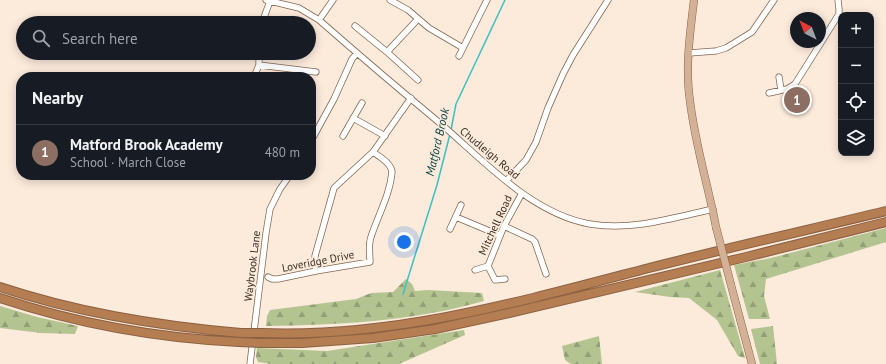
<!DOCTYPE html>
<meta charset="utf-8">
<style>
:root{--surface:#171b24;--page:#20242c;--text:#f1f3f6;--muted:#9ea1a6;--line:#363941;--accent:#c64000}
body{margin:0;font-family:"PT Sans",sans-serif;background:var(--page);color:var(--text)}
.controls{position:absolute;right:12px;top:12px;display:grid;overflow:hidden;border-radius:8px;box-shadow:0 2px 10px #0003}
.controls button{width:36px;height:36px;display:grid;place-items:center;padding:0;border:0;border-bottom:1px solid var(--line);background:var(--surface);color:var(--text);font:20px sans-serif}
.compass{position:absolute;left:790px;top:12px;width:36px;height:36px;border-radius:50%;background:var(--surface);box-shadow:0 2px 10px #0003;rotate:318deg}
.you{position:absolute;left:404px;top:242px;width:14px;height:14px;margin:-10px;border:3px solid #fff;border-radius:50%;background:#1a73e8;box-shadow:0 0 0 6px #1a73e833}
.badge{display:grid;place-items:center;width:26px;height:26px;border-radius:50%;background:var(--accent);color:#fff;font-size:13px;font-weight:700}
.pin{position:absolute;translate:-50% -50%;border:2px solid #fff;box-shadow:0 1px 4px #0006}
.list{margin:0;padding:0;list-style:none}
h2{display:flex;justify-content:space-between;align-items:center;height:52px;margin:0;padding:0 16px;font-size:17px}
h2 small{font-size:13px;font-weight:400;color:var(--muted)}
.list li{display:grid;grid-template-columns:26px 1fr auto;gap:12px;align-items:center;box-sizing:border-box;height:56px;padding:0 16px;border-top:1px solid var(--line)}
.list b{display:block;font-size:15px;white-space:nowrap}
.list p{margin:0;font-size:13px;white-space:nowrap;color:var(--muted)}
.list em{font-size:13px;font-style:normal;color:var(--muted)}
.icon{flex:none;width:22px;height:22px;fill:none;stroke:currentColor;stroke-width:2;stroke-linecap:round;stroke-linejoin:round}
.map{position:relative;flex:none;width:886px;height:364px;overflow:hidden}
.search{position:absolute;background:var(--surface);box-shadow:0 2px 10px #0003;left:16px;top:16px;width:300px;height:44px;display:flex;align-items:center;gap:10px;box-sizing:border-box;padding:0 14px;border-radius:22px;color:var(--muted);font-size:15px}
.panel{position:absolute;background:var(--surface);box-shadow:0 2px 10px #0003;left:16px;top:72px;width:300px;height:108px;border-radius:16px}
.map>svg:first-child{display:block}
</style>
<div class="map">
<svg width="886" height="364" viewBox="0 0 886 364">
<defs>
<pattern id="forest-firs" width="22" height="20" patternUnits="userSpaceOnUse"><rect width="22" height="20" fill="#b3c491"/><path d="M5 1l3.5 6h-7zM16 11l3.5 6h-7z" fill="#93a076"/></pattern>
</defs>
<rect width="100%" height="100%" fill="#fceadb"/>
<path fill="url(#forest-firs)" d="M886 228V242L766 279 764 296 770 319H749L734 265 771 258Z
M720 270 745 358 738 356 717 320 689 298 670 297 635 292Z
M406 279 412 284 415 291 428 290 482 293 484 301C414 321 339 325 266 326L267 316 270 310 356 299 371 293 393 292Z
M0 306 37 317 78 326 75 334 41 333 0 328Z
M773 326 777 364H760L751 329Z
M464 330 465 335 399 364H271L258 362 256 357 257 348 327 351Z
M599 336 602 364H571L565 360 562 346Z"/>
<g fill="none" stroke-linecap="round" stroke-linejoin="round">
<path stroke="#3bc0c6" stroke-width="1.5" d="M451 130 456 104 505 0
M403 294 437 185 450 134"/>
<defs>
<path id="minor" d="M266 0 299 8 319 20C359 55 400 90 441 124 484 161 532 214 590 224 631 231 673 218 713 209
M390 0 408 10 429 28 463 48
M319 20 333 0
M262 23 270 1
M355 26 387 52 418 80
M387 52 418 19
M689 53 716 51 726 48 752 32 774 0
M459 56 487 0
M259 65 316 72
M254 77 259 65V53
M779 77 781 90
M769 93 787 89 795 84 839 14V9L838 0
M353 118 385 136
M343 136 362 103
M311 141 334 99 352 59 357 53
M506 181 526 160 536 142 548 108 563 74 573 55 608 0
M456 217 499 235
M504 226 532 239 535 242 546 274
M450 229 461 205
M488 266 504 226 522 193
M475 270 488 266 495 280 505 279
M316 271 315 256 334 188 373 152 411 98
M268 277 272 279H278L316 271 370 262C370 254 368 245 371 237 378 215 390 195 392 172 391 163 380 157 373 152
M250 364 266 233 270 209 280 189 290 175"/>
<path id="major" d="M694 0C690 33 685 68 690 101 695 144 708 185 716 227
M731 285 752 364"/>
<path id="highway" d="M0 287C78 313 159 326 241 333
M0 298C78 324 157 338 239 342
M262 333C394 338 523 301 649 268 728 248 807 230 886 211
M261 343H302L373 338 435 329 509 313 746 257 886 222"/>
</defs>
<use href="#minor" stroke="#806750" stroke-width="7"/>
<use href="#major" stroke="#8a6142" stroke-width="8"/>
<use href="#highway" stroke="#8a6142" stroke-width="10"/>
<use href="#minor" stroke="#fff" stroke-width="5.5"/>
<use href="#major" stroke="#d3b197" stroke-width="7"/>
<use href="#highway" stroke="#b57d52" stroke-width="8"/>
<defs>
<path id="major-bridge" d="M716 227 731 285"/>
<path id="highway-bridge" d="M241 333H262
M239 342 261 343"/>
</defs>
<use href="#major-bridge" stroke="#8a6142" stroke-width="8" stroke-linecap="butt"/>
<use href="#highway-bridge" stroke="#8a6142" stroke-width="10" stroke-linecap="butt"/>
<use href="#major-bridge" stroke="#d3b197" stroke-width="7"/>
<use href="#highway-bridge" stroke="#b57d52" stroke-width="8"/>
</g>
<g text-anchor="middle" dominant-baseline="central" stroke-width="3.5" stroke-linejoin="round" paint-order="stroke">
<g font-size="11" fill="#392e24" stroke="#fceadb">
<text transform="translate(490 153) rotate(40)">Chudleigh Road</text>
<text transform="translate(495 225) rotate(-65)">Mitchell Road</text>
<text transform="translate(318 261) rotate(-11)">Loveridge Drive</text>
<text transform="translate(252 266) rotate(-83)">Waybrook Lane</text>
</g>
<g font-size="12" font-style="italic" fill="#003c3f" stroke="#fceadb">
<text transform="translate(437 142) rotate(-77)">Matford Brook</text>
</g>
</g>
</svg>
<div class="controls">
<button>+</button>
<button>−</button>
<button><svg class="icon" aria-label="locate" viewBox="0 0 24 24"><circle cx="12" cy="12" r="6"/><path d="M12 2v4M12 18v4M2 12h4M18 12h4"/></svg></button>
<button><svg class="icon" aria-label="layers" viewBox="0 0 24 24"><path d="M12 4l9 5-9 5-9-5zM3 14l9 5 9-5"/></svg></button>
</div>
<svg class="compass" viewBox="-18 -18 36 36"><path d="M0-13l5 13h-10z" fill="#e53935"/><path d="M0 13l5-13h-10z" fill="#9ea1a6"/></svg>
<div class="you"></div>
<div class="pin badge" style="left:797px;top:100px;background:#8d6e63">1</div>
<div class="search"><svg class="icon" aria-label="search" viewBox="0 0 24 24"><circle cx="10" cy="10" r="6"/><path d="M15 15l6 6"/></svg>Search here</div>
<section class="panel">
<h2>Nearby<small></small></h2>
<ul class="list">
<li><span class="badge" style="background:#8d6e63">1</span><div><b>Matford Brook Academy</b><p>School · March Close</p></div><em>480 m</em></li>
</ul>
</section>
</div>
